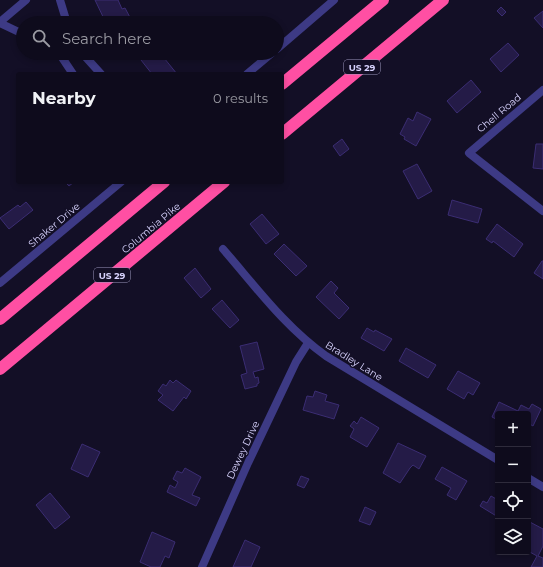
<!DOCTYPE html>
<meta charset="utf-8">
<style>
:root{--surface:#0e0b1c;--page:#171425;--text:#f1f3f6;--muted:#9b9ba3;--line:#2e2b3b}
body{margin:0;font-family:Montserrat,sans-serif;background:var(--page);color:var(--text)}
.controls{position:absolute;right:12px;bottom:12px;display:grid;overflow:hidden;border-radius:4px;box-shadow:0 2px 6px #0003}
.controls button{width:36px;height:36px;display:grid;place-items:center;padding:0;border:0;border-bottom:1px solid var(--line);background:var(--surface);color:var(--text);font:20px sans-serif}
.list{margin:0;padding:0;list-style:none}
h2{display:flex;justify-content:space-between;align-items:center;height:52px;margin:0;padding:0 16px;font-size:17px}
h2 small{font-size:13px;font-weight:400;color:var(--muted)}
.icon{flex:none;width:22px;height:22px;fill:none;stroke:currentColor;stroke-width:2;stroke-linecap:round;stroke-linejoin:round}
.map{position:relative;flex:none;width:543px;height:567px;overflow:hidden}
.search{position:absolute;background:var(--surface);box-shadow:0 2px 6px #0003;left:16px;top:16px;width:268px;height:44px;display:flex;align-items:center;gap:10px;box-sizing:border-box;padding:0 14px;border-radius:22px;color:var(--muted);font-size:15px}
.panel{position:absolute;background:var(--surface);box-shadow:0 2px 6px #0003;left:16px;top:72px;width:268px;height:112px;border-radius:4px}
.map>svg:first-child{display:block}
</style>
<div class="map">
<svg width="543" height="567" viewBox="0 0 543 567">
<rect width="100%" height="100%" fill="#130f26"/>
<path fill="#241b47" stroke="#3b2d73" d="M95 0H118L122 9 125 8 133 23H106Z
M501 7 506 12 502 16 497 11Z
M543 11V28L534 18Z
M508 43 519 55 501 72 490 59Z
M150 53H160L177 74H152L141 60Z
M471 80 481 92 457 113 447 101Z
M417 112 431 119 416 146 404 139 405 137 400 134 408 118 413 121Z
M342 139 349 149 340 156 333 146Z
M536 144H543V169L533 168Z
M417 164 432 191 418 199 403 171Z
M65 182H74L69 186Z
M452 200 482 209 478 223 448 215Z
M26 202 33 210 9 229 0 218 18 205 20 207Z
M262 214 279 234 266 244 250 224Z
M497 224 523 244 514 257 493 241 492 243 486 239Z
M284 244 307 266 296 276 274 254Z
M542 261H543V279L534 273Z
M195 268 211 289 201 298 184 278Z
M331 281 338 288 334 293 349 308 339 319 316 297Z
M222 300 239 320 230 328 212 309Z
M367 328 374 332 375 330 392 339 384 351 361 338Z
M257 342 264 369 253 372 255 378 258 377 259 383 257 384V386L245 389 241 375 247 373 240 346Z
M406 348 436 365 428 378 399 361Z
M458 371 480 383 473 395 468 392 464 399 447 389Z
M170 380 173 383 176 380 191 391 186 399 184 397 173 411 158 400 163 395 158 391 163 384 166 386Z
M315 391 327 395 325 401 339 405 334 419 303 410 307 396 313 397Z
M499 402 518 411 521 405 529 409 532 404 541 409 533 426 528 423V414H498V420L492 417Z
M361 417 379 428 367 447 350 437 354 429 350 426 354 421 357 424Z
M398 443 426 456 419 469 413 465 410 468 400 483 383 473Z
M82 444 100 452 88 477 71 469Z
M442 467 467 481 456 500 447 495 451 488 435 479Z
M185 468 201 477 192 495 200 498 196 506 167 492 170 485 175 488 178 482 173 479 177 471 182 473Z
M301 476 309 479 304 488 297 485Z
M50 493 70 517 55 529 36 505Z
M491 496 498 500V517L480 506 483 501 487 503Z
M365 507 376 512 370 525 359 521Z
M528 521 543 529V546L538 556 543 558V567H531L537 556 528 551Z
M152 532 175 542 169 558 165 556 160 567H151L140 562Z
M245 540 260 547 251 567H233Z"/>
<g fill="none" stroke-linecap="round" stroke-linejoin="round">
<path stroke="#3d3a85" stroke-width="8" d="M60 0 67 23
M0 22 26 0
M0 23 23 34
M277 49 334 0
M59 53 73 74
M82 53 101 74
M247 74 272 53
M543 90 469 153 543 211
M223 249C256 287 285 327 326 356L498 460
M0 283 121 182
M528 478 543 487
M202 567 248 463 296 362 308 343"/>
<path stroke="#ff4fa3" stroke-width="12" d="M282 84 383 0
M282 134 443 0
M0 319 164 182
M0 369 224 182"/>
</g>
<g text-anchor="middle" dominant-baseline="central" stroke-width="3" stroke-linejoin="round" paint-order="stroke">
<g fill="#130f26" stroke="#9e99be" stroke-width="1">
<rect x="344" y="60" width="36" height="14" rx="3"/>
<rect x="94" y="268" width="36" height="14" rx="3"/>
</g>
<g font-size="9" font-weight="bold" fill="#d9d4ff">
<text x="362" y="67">US 29</text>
<text x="112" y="275">US 29</text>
</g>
<g font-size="10" fill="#d9d4ff" stroke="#130f26">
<text transform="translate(499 113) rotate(-40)">Chell Road</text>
<text transform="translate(54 225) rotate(-40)">Shaker Drive</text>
<text transform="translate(151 228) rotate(-40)">Columbia Pike</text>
<text transform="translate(354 361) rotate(32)">Bradley Lane</text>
<text transform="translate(243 450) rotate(-65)">Dewey Drive</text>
</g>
</g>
</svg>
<div class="controls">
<button>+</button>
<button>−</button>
<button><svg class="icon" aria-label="locate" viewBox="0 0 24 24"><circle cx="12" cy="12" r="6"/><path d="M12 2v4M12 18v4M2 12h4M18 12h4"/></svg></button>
<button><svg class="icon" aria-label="layers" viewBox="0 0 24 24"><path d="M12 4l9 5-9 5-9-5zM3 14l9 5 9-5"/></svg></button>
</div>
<div class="search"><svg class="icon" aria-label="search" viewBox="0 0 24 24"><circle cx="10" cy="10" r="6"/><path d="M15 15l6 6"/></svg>Search here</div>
<section class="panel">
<h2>Nearby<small>0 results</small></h2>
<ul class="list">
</ul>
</section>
</div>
